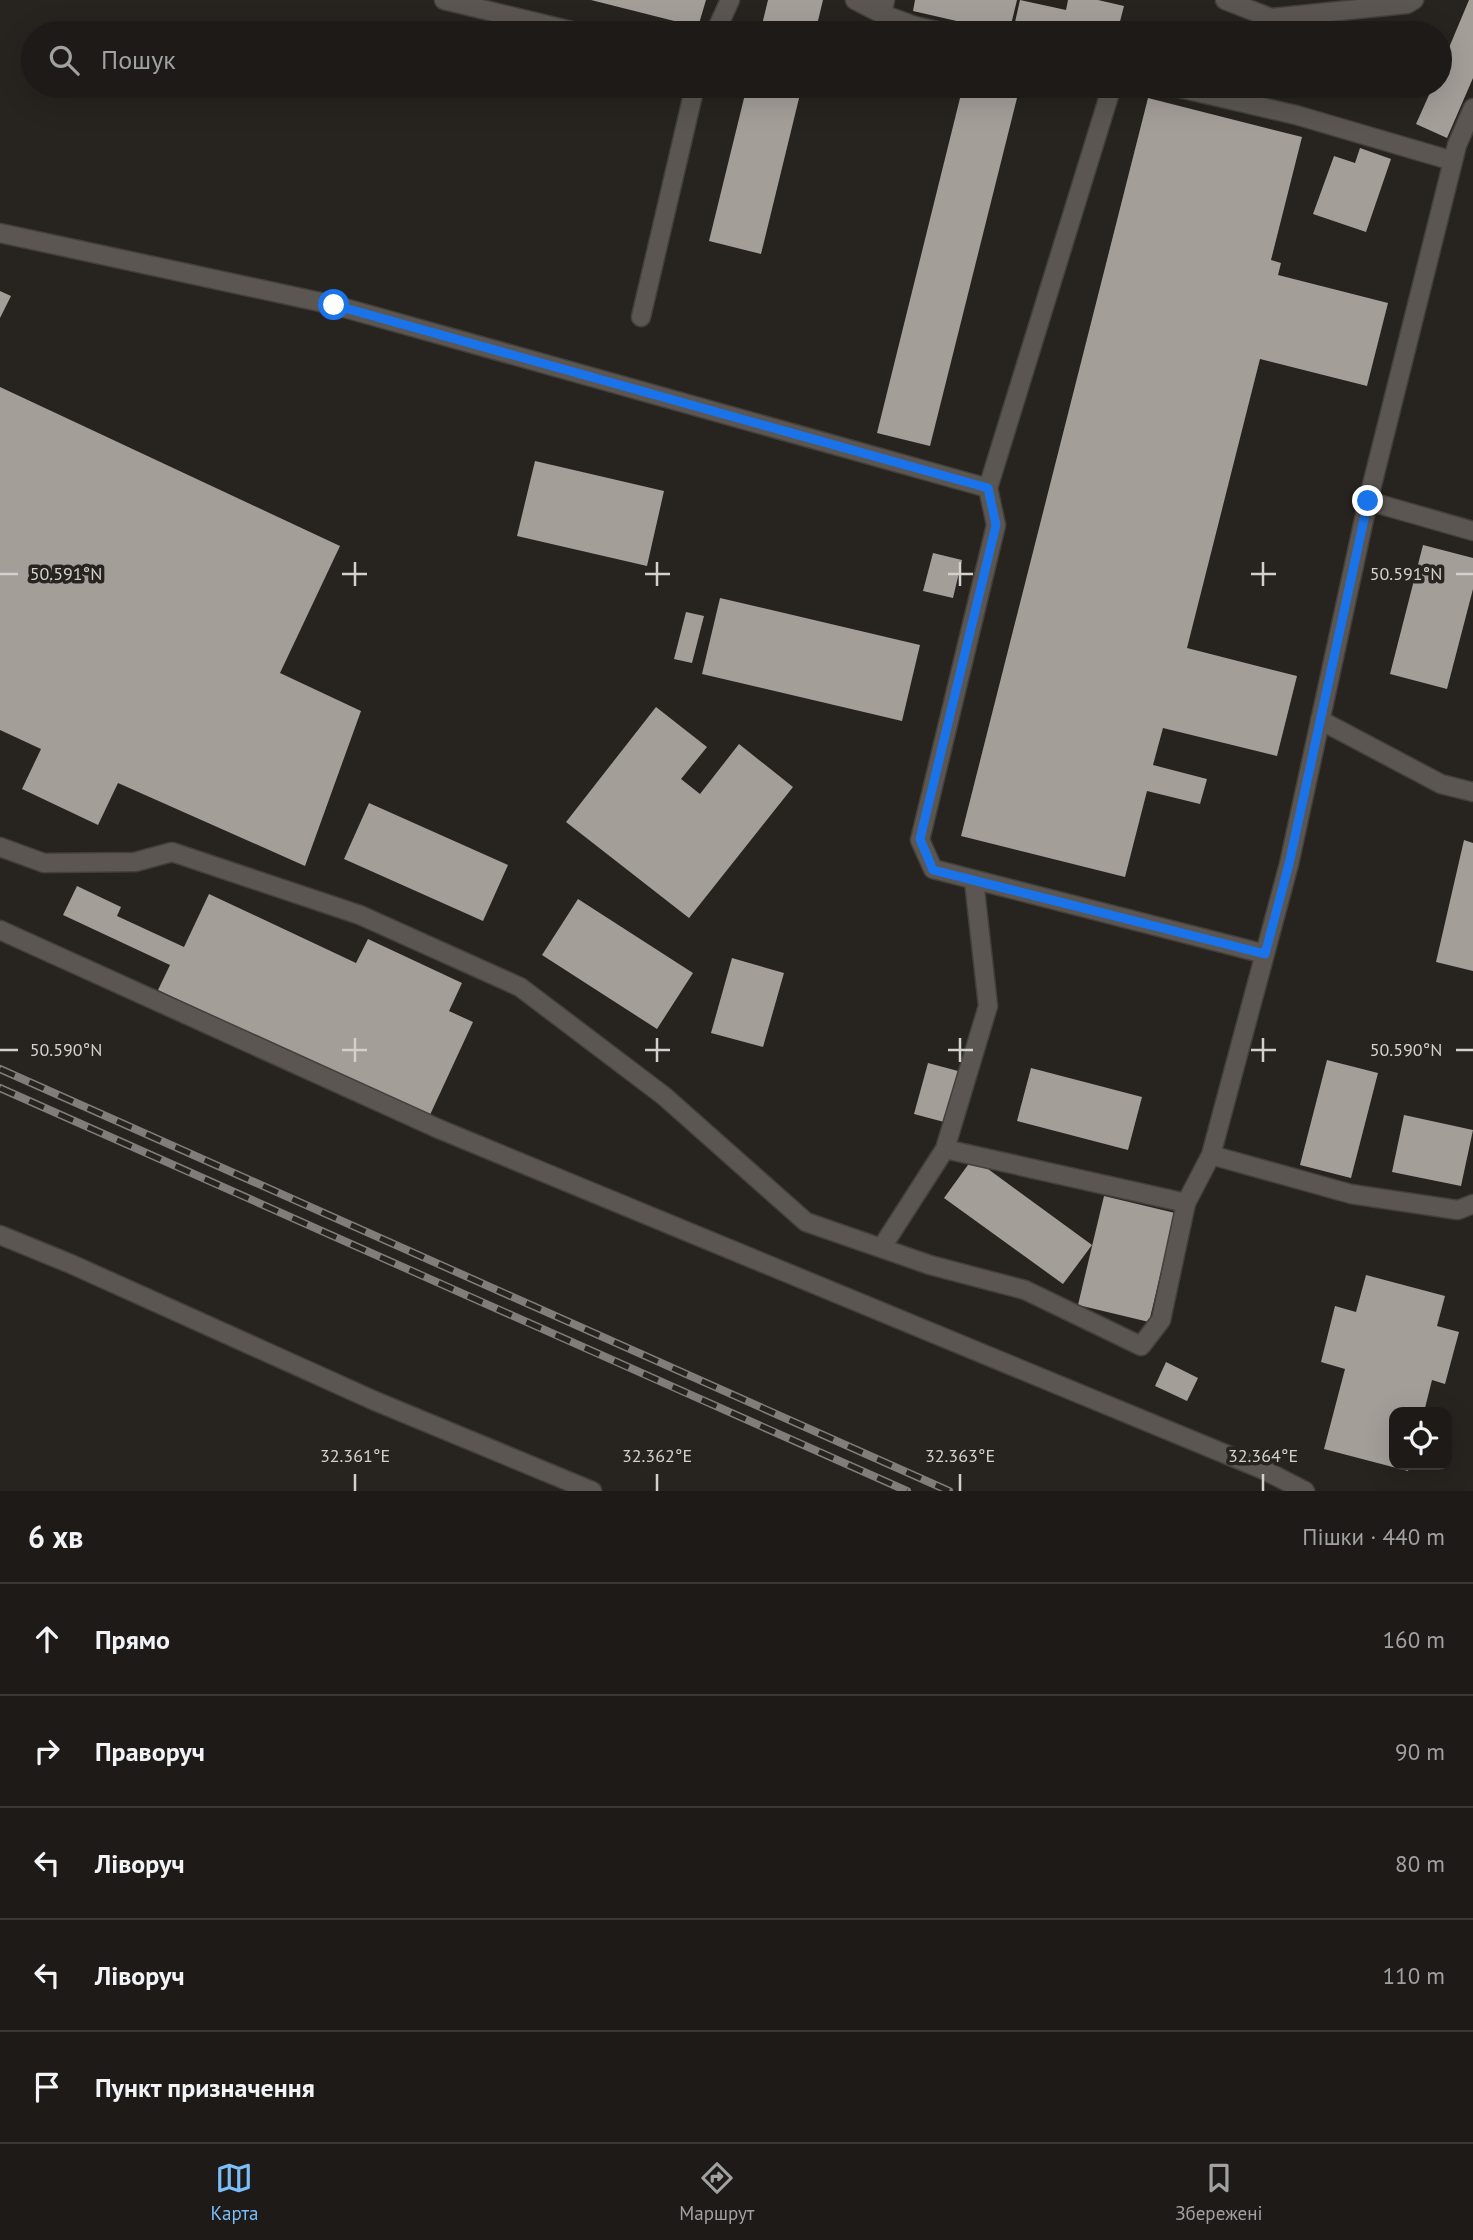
<!DOCTYPE html>
<html lang="uk">
<meta charset="utf-8">
<style>
:root{--surface:#1d1a17;--page:#2a2724;--text:#f1f3f6;--muted:#a0a1a1;--line:#3b3836;--accent:#7bbef9}
body{margin:0;font-family:"PT Sans",sans-serif;background:var(--page);color:var(--text)}
.controls{position:absolute;right:21px;bottom:21px;display:grid;overflow:hidden;border-radius:14px;box-shadow:0 7px 28px #0002}
.controls button{width:63px;height:63px;display:grid;place-items:center;padding:0;border:0;border-bottom:2px solid var(--line);background:var(--surface);color:var(--text);font:35px sans-serif}
.stop{position:absolute;width:21px;height:21px;margin:-16px;border:5px solid #1a73e8;border-radius:50%;background:#fff}
.stop.end{background:#1a73e8;border-color:#fff;box-shadow:0 2px 7px #0008}
.list{margin:0;padding:0;list-style:none}
h2{display:flex;justify-content:space-between;align-items:center;height:91px;margin:0;padding:0 28px;font-size:30px}
h2 small{font-size:23px;font-weight:400;color:var(--muted)}
.list li{display:grid;grid-template-columns:46px 1fr auto;gap:21px;align-items:center;box-sizing:border-box;height:112px;padding:0 28px;border-top:2px solid var(--line)}
.list b{display:block;font-size:26px;white-space:nowrap}
.list em{font-size:23px;font-style:normal;color:var(--muted)}
.icon{flex:none;width:38px;height:38px;fill:none;stroke:currentColor;stroke-width:2;stroke-linecap:round;stroke-linejoin:round}
.map{position:relative;flex:none;width:1473px;height:1491px;overflow:hidden}
.search{position:absolute;background:var(--surface);box-shadow:0 7px 28px #0002;left:21px;right:21px;top:21px;height:77px;display:flex;align-items:center;gap:18px;box-sizing:border-box;padding:0 24px;border-radius:38px;color:var(--muted);font-size:26px}
.sheet{height:651px;background:var(--surface)}
nav{display:flex;justify-content:space-around;align-items:center;box-sizing:border-box;height:98px;border-top:2px solid var(--line);background:var(--surface);font-size:19px;color:var(--muted)}
nav a{display:grid;justify-items:center;gap:4px}
nav .on{color:var(--accent)}
.map>svg:first-child{display:block}
</style>
<div class="map">
<svg width="1473" height="1491" viewBox="0 0 1473 1491">
<rect width="100%" height="100%" fill="#27231f"/>
<path fill="#a49e99" d="M591 0H706L698 27Z
M768 0H823L815 33H760Z
M915 0H1017L1009 33 913 11Z
M1020 0 1066 10 1068 0H1098L1124 6 1117 33H1022L1013 31Z
M1469 0H1473V78L1447 138 1416 124 1433 86H1440V69Z
M747 86H802L761 254 709 241Z
M963 86H1020L930 446 877 433Z
M1148 98 1302 137 1271 260 1281 263 1278 275 1388 303 1367 386 1260 359 1187 648 1297 676 1277 756 1163 728 1153 765 1207 779 1200 804 1147 791 1125 877 961 836Z
M1360 148 1391 159 1366 232 1313 214 1334 156 1355 163Z
M0 291 11 296 0 318Z
M0 387 340 546 280 673 361 711 305 866 118 783 98 825 22 789 41 749 0 730Z
M535 461 664 491 647 566 517 536Z
M1423 545 1473 558V589L1447 689 1390 674Z
M933 553 962 560 953 598 923 591Z
M720 598 920 645 902 721 702 674Z
M686 612 704 616 692 663 674 659Z
M656 707 707 747 681 779 700 794 739 744 793 787 689 918 566 822Z
M369 803 508 865 483 921 344 859Z
M1464 840 1473 843V971L1436 962Z
M77 886 121 907 117 916 184 947 209 894 356 963 368 939 462 983 449 1011 473 1022 429 1117 158 990 170 965 63 915Z
M578 899 693 973 657 1029 542 955Z
M732 958 784 973 763 1047 711 1033Z
M1327 1060 1378 1073 1351 1178 1300 1165Z
M928 1063 958 1071 944 1122 914 1114Z
M1031 1068 1142 1097 1128 1150 1017 1121Z
M1404 1115 1473 1130 1461 1186 1392 1172Z
M973 1158 1092 1245 1063 1284 944 1198Z
M1104 1196 1175 1213 1149 1322 1078 1305Z
M1366 1275 1445 1296 1437 1326 1459 1332 1445 1384 1432 1380 1424 1412H1394V1465H1410L1408 1471 1324 1449 1345 1369 1321 1362 1335 1306 1356 1312Z
M1166 1362 1198 1378 1187 1401 1155 1386Z"/>
<g fill="none" stroke-linecap="round" stroke-linejoin="round">
<defs>
<path id="minor" d="M444 0 580 33
M855 0 882 14
M885 0 882 14 915 26 946 33
M1225 0 1271 18 1407 4 1414 0
M715 33 730 0
M1171 86 1296 115 1453 161
M1473 108 1457 145 1368 501 1289 864 1211 1155 1351 1194 1458 1210 1473 1204
M0 233 334 305 988 488 1112 86
M641 317 695 86
M988 488 996 525 920 840 933 869 1265 954
M1368 501 1473 531
M1320 720 1441 784 1473 792
M0 847 44 863 135 862 172 852 360 915 520 987 664 1096 806 1222 930 1265 1025 1290 1141 1346 1161 1320 1186 1203 1211 1155
M0 930 439 1129 1264 1470 1305 1491
M945 1149 1186 1203
M0 1235 71 1264 375 1401 592 1491
M882 1247 945 1149 988 1006 974 881"/>
</defs>
<use href="#minor" stroke="#43403c" stroke-width="21"/>
<use href="#minor" stroke="#5b5651" stroke-width="18"/>
<defs>
<path id="rail" d="M0 1069 949 1491
M0 1088 907 1491"/>
</defs>
<use href="#rail" stroke="#807d7a" stroke-width="8"/>
<use href="#rail" stroke="#27231f" stroke-width="5" stroke-dasharray="16" stroke-linecap="butt"/>
</g>
<g fill="none" stroke-linecap="round" stroke-linejoin="round">
<path stroke="#1a73e8" stroke-width="9" d="M334 305 988 488 996 525 920 839 933 870 1265 954 1289 864 1368 501"/>
</g>
<path fill="none" stroke="#d3d0ce" stroke-width="2.5" d="M355 562V586M657 562V586M960 562V586M1263 562V586M0 574H18M342 574H367M645 574H670M948 574H973M1251 574H1276M1456 574H1473M355 1038V1062M657 1038V1062M960 1038V1062M1263 1038V1062M0 1050H18M342 1050H367M645 1050H670M948 1050H973M1251 1050H1276M1456 1050H1473M355 1474V1491M657 1474V1491M960 1474V1491M1263 1474V1491"/>
<g font-size="18" text-anchor="middle" fill="#d3d0ce" stroke="#27231f" stroke-width="7" stroke-linejoin="round" paint-order="stroke">
<text x="66" y="580">50.591°N</text>
<text x="1406" y="580">50.591°N</text>
<text x="66" y="1056">50.590°N</text>
<text x="1406" y="1056">50.590°N</text>
<text x="355" y="1462">32.361°E</text>
<text x="657" y="1462">32.362°E</text>
<text x="960" y="1462">32.363°E</text>
<text x="1263" y="1462">32.364°E</text>
</g>
</svg>
<div class="controls">
<button><svg class="icon" aria-label="locate" viewBox="0 0 24 24"><circle cx="12" cy="12" r="6"/><path d="M12 2v4M12 18v4M2 12h4M18 12h4"/></svg></button>
</div>
<div class="stop" style="left:334px;top:305px"></div>
<div class="stop end" style="left:1368px;top:501px"></div>
<div class="search"><svg class="icon" aria-label="search" viewBox="0 0 24 24"><circle cx="10" cy="10" r="6"/><path d="M15 15l6 6"/></svg>Пошук</div>
</div>
<section class="sheet">
<h2>6 хв<small>Пішки · 440 m</small></h2>
<ul class="list">
<li><svg class="icon" aria-label="ahead" viewBox="0 0 24 24"><path d="M12 20V5M6 11l6-6 6 6"/></svg><div><b>Прямо</b></div><em>160 m</em></li>
<li><svg class="icon" aria-label="right" viewBox="0 0 24 24"><path d="M7 20v-9h11M14 6l5 5-5 5"/></svg><div><b>Праворуч</b></div><em>90 m</em></li>
<li><svg class="icon" aria-label="left" viewBox="0 0 24 24"><path d="M17 20v-9H6M10 6l-5 5 5 5"/></svg><div><b>Ліворуч</b></div><em>80 m</em></li>
<li><svg class="icon" aria-label="left" viewBox="0 0 24 24"><path d="M17 20v-9H6M10 6l-5 5 5 5"/></svg><div><b>Ліворуч</b></div><em>110 m</em></li>
<li><svg class="icon" aria-label="arrive" viewBox="0 0 24 24"><path d="M6 21V4h12l-3 4 3 4H6"/></svg><div><b>Пункт призначення</b></div></li>
</ul>
</section>
<nav>
<a class="on"><svg class="icon" aria-label="map" viewBox="0 0 24 24"><path d="M3 6l6-2 6 2 6-2v14l-6 2-6-2-6 2zM9 4v14M15 6v14"/></svg>Карта</a>
<a><svg class="icon" aria-label="directions" viewBox="0 0 24 24"><path d="M12 3l9 9-9 9-9-9zM9 14v-3h6M13 9l2 2-2 2"/></svg>Маршрут</a>
<a><svg class="icon" aria-label="saved" viewBox="0 0 24 24"><path d="M7 4h10v16l-5-4-5 4z"/></svg>Збережені</a>
</nav>
